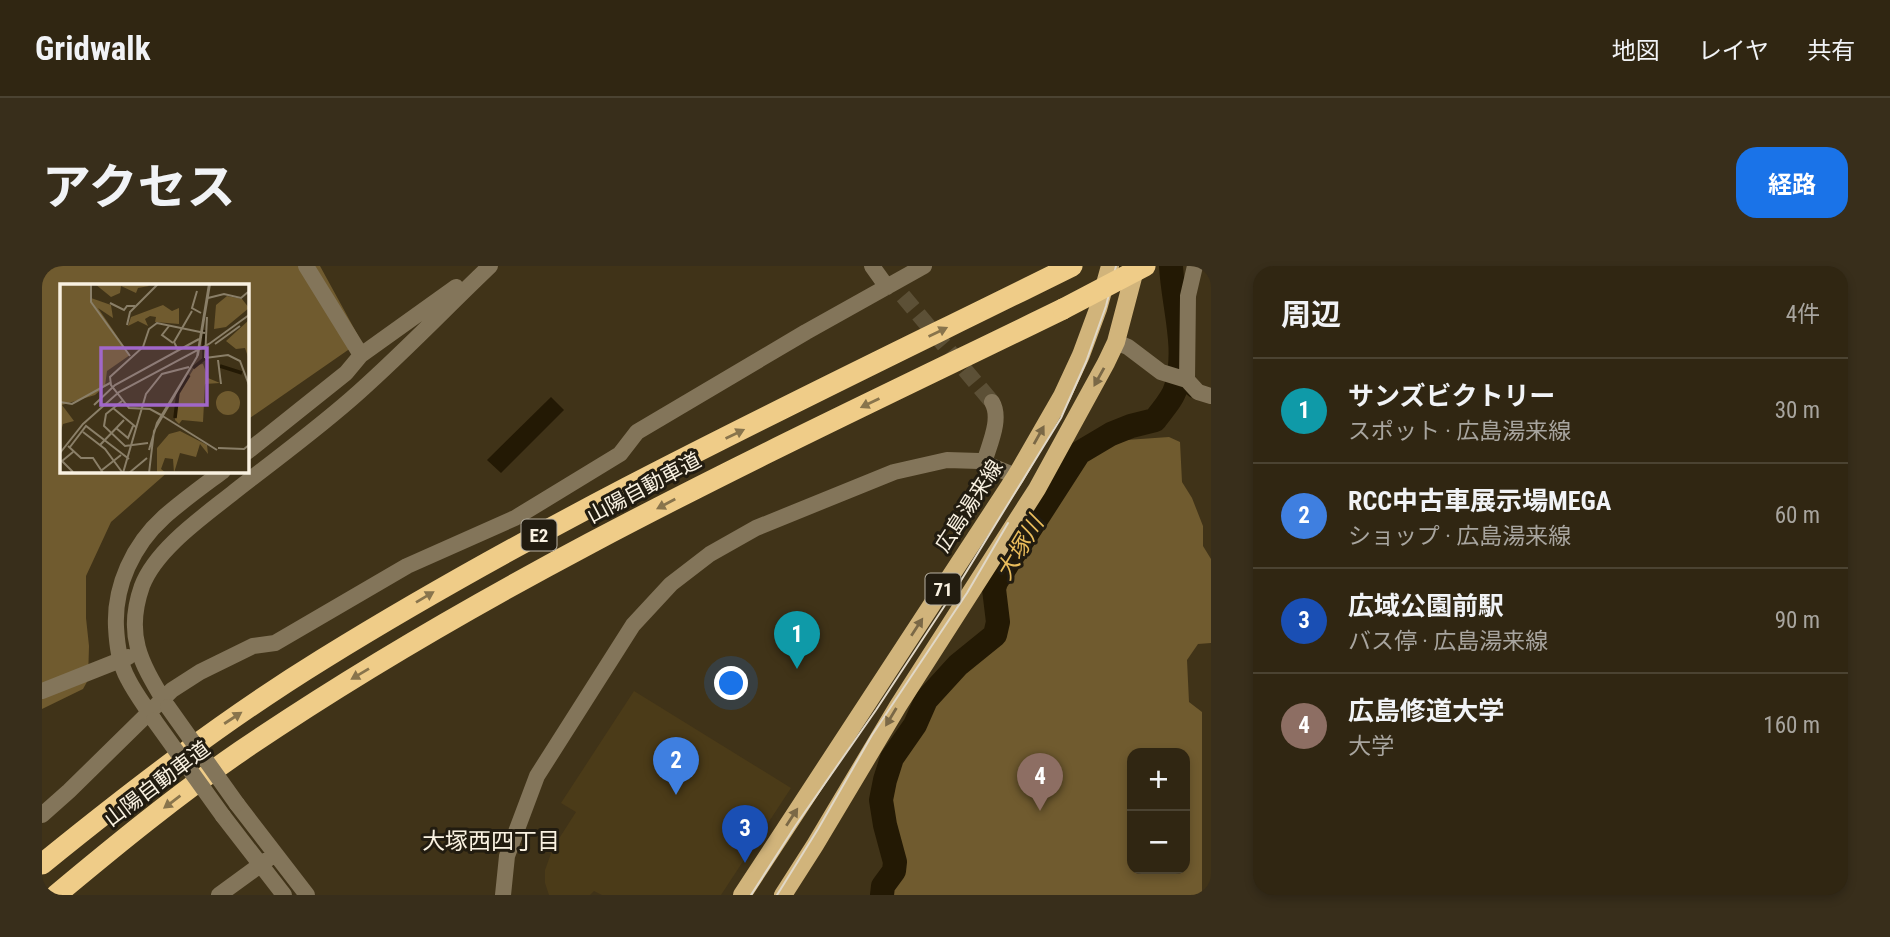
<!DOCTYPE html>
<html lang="ja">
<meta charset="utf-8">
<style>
:root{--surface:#302612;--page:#382e1b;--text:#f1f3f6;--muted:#a8a59f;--line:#4b4332;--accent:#1a73e8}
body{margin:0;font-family:"Roboto Condensed","Noto Sans JP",sans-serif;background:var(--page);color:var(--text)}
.controls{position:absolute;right:21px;bottom:21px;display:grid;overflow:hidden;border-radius:14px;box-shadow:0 4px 10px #0003}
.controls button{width:63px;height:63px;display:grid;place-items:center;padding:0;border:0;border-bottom:2px solid var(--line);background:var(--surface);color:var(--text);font:35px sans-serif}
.you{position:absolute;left:690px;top:418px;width:24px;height:24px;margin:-18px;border:5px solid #fff;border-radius:50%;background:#1a73e8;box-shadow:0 0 0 10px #1a73e833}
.badge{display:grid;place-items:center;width:46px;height:46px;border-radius:50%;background:var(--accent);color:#fff;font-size:23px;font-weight:700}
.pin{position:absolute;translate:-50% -58px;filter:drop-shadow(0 2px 4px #0008)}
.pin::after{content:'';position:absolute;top:37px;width:24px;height:21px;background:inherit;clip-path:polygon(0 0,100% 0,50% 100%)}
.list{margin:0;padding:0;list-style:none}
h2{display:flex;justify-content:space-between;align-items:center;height:91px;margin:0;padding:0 28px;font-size:30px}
h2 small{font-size:23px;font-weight:400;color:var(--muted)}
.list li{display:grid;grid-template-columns:46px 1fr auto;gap:21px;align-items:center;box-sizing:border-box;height:105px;padding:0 28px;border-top:2px solid var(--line)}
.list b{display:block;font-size:26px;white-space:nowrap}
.list p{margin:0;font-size:23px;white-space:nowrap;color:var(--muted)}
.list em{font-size:23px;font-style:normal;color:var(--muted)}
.map{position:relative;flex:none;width:1169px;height:629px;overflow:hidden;border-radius:21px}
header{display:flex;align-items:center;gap:42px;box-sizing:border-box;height:98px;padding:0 35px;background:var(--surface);border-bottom:2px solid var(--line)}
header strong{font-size:33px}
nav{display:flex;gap:38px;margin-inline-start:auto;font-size:24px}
.intro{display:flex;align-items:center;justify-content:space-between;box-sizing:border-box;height:168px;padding:0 42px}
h1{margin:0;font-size:49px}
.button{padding:18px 32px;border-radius:21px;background:var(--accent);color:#fff;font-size:24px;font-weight:700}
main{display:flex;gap:42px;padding:0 42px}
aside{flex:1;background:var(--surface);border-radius:21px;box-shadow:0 4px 10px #0003}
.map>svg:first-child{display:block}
</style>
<header>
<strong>Gridwalk</strong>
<nav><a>地図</a><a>レイヤ</a><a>共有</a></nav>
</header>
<div class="intro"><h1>アクセス</h1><a class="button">経路</a></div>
<main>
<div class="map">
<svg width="1169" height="629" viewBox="0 0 1169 629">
<rect width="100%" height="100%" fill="#403318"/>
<path fill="#4b3b18" d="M592 425 749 522 679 629H560L552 625 548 629H507L503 617V604L511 582 534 546 519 537Z"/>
<path fill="#705b2f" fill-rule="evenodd" d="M0 0H278L319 75 205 154V19H19V205H127L69 256 44 310V352L47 380 46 414 41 423 0 443Z
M1127 171 1138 176 1140 216 1150 232 1161 260V280L1169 293V377L1156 378 1145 394 1147 436 1160 446V629H848L857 596 848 563 845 527 857 492 880 459 899 424 961 366 959 319 1003 247 1053 185 1084 174ZM1090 487H1143V603H1090Z"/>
<path fill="#231904" d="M509 131 522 144 459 207 445 194Z"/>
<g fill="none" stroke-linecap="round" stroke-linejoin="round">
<path stroke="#231904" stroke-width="4.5" d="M1135 118 1149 129"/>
<path stroke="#231904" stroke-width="24" d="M840 629 841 620 852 605 853 596 843 559 839 534 843 514 850 492 873 459 884 434 916 399 953 369 956 356 952 323 954 316 1037 187 1069 168 1089 160 1113 154C1120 144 1131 133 1134 121 1146 82 1131 40 1129 0"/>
<path stroke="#5c5036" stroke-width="16" stroke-dasharray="16 8" stroke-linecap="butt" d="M861 30 950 136"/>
<path stroke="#83755a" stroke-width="16" d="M264 0 319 89
M830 0 845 21
M1074 76 1086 81 1119 106 1145 114 1156 126 1169 130
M1145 114 1146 30 1153 0
M205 186 304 107 319 89 414 21
M942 197C947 179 960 153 950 136
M0 425 86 391
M125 440C100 398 82 371 100 320 114 283 162 250 192 226 234 193 277 162 317 126 362 86 404 42 448 0
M112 454C103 440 93 427 86 413 77 397 75 379 74 361 72 320 91 279 122 251 140 235 161 220 181 205
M195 538 265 629
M0 549 27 525 130 424 158 406 211 380 233 377 365 300 473 252 578 188 595 166 764 66 882 0
M181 550 242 629
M177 629 225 594
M461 629 465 590 495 510 591 359 629 318 668 288 714 262 852 206 905 194 937 195 974 210"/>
<path stroke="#d1b47b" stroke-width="18" d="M700 629 974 210 1020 130 1039 89 1056 43 1068 0
M741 629 773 579 856 440 995 223 1064 97 1074 76 1094 0"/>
<path stroke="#efcc88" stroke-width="21" d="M0 598C90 525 182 454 281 393 520 245 778 125 1030 0
M14 629C74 579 135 529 199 485 457 309 742 179 1021 43"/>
<path stroke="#e1d8c7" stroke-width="2" d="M709 629 754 559 834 444 915 321 1019 152 1044 96 1064 40 1074 0
M735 629 776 563 830 469 925 327 966 257"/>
<path stroke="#83755a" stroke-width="16" d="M126 441 195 538
M112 454 181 550"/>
<path stroke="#efcc88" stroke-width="21" d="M1021 43 1103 0"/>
</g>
<defs><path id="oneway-solid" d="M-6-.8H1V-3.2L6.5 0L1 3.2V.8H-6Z" transform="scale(1.75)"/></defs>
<g fill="#88744c">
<use href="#oneway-solid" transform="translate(896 66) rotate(-26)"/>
<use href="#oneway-solid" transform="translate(828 137) rotate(154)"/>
<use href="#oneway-solid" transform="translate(693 168) rotate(-26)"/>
<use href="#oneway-solid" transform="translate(624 238) rotate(152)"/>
<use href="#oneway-solid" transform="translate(383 331) rotate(-31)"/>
<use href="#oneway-solid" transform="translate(318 408) rotate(149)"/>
<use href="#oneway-solid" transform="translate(191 452) rotate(-33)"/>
<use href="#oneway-solid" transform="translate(130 536) rotate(143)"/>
</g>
<g fill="#7a6846">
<use href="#oneway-solid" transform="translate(1057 111) rotate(119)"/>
<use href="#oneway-solid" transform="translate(997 169) rotate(-61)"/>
<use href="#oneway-solid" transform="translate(875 361) rotate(-57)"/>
<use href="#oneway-solid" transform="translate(849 451) rotate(121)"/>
<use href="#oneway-solid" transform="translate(750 551) rotate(-57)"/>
</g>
<g text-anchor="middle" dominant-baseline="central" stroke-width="6" stroke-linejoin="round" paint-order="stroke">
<g fill="#221c10" stroke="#b8b1a2" stroke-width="2">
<rect x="479.5" y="253.5" width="35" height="31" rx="5"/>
<rect x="883.5" y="307.5" width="35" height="31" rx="5"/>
</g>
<g font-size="19" font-weight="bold" fill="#f9f1e1">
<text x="497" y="269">E2</text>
<text x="901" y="323">71</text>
</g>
<g font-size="21" fill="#f9f1e1" stroke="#221c10">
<text transform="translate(602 222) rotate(-28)">山陽自動車道</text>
<text transform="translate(927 240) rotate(-57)">広島湯来線</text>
<text transform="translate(115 518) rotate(-37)">山陽自動車道</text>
</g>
<g font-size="23" font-style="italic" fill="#eabd5c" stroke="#221c10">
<text transform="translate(978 282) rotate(-59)">大塚川</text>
</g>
<g font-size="23" fill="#f9f1e1" stroke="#221c10">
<text x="449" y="575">大塚西四丁目</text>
</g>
</g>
<g transform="translate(18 18)">
<rect width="189" height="189" fill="#403318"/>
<path d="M0 0H32L31 14 51 21 53 34 38 24 70 71 47 87 45 102 35 111 2 121 14 137 3 140 0 150ZM35 0H87L89 2 78 4 76 9 61 2 60 9 51 13ZM167 12 182 15 189 24 166 43 154 45 156 21ZM103 21 112 27 119 24V40L95 38 96 33 90 32 85 35 88 42 78 37 68 42 71 33ZM189 36V73H188L185 64 176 65 166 57ZM143 80 148 94 160 99 145 100 143 138 122 136 119 140 115 136 119 109 136 81ZM156 119a12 12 0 1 1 24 0a12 12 0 1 1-24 0ZM120 147 147 161 148 170 140 160 136 173 120 169 114 189 113 175 105 174 101 185 106 189H97V164L109 150Z" fill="#705b2f"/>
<path fill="none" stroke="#231904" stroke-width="3.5" d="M160 82 182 89M133 84 144 75V46M115 134 118 109 129 91"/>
<path fill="none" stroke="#8a7f68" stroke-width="2" d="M31 0V18L70 72M137 7 132 24 141 29M148 14 164 10 181 14 188 8M50 19 64 26 67 22H75M67 41 70 28 98 0M109 42 102 51 113 59M155 60 180 42M118 66 114 58 132 27M145 74 147 33M145 74 168 71 180 77 189 101M158 76 161 100M62 117 46 130 44 142 65 162 88 159M0 118 12 120 50 99M34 121 55 101 139 55M53 124 77 144M101 131 90 125 69 124 51 101 50 93 83 63 89 45 97 39 145 49M101 131 157 166M56 144 68 154 73 142M23 148 45 165 62 188M40 161 64 136M8 162 21 174H33L43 189M10 163 26 142 69 175M158 164 184 165 189 161M89 166 97 139 137 73 149 0M13 168 2 177 13 188M0 169 23 140 59 108 149 60 189 31M42 186 61 171M63 189 86 110 102 90 129 83M69 189 87 174M89 189 94 147 138 71 150 0"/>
<path fill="#a167c9" fill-opacity="0.15" stroke="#a167c9" stroke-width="3.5" d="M41 64H147V121H41Z"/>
<rect width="189" height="189" fill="none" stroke="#f9f1e1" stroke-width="3.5"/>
</g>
</svg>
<div class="controls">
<button>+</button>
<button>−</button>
</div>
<div class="you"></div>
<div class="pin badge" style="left:755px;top:403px;background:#0f9aa8">1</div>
<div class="pin badge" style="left:634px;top:529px;background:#3f7fe0">2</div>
<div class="pin badge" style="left:703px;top:597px;background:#1a4fb4">3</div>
<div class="pin badge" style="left:998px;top:545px;background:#8d6e63">4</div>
</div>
<aside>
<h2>周辺<small>4件</small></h2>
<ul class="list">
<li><span class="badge" style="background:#0f9aa8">1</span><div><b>サンズビクトリー</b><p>スポット · 広島湯来線</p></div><em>30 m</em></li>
<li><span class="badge" style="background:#3f7fe0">2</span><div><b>RCC中古車展示場MEGA</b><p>ショップ · 広島湯来線</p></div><em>60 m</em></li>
<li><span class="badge" style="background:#1a4fb4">3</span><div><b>広域公園前駅</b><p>バス停 · 広島湯来線</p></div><em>90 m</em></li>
<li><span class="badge" style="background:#8d6e63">4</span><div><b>広島修道大学</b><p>大学</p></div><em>160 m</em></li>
</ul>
</aside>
</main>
